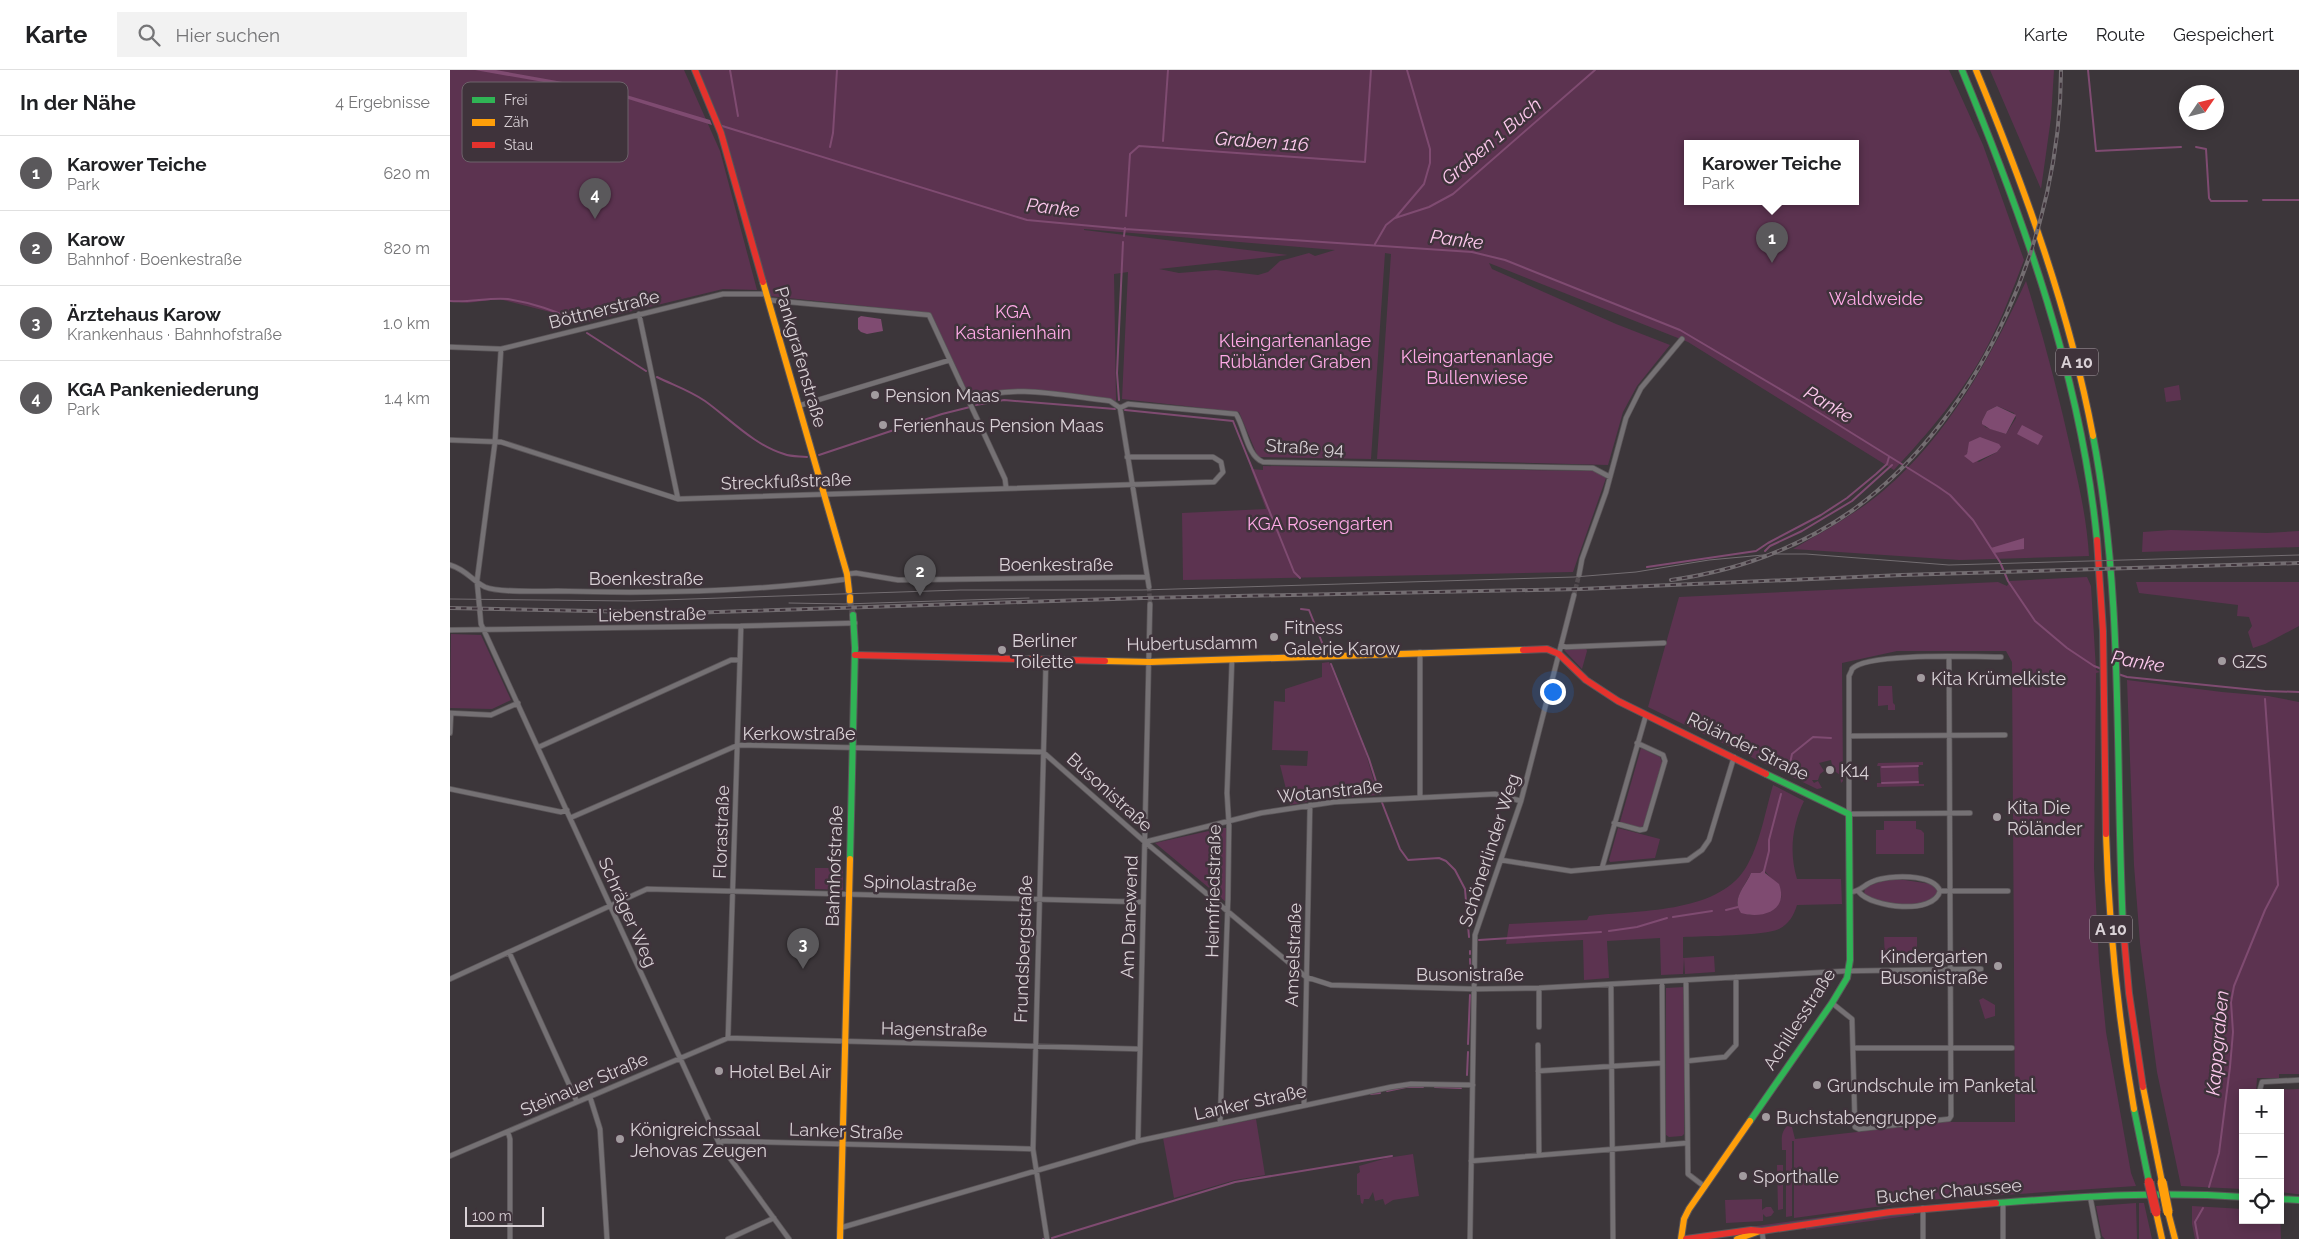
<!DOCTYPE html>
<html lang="de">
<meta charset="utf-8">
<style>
:root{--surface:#fff;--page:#f2f2f2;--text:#202124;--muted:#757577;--line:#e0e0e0;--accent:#5a585b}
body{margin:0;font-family:Raleway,sans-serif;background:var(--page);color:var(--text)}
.controls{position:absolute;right:15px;bottom:15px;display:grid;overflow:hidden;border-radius:0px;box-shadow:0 2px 12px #0003}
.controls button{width:45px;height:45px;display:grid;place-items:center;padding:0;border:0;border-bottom:1px solid var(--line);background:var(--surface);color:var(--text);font:25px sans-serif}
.compass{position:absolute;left:1729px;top:15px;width:45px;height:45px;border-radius:50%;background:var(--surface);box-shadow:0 2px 12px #0003;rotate:55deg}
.scale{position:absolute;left:15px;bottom:12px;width:79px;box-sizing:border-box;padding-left:5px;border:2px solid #d9d1d6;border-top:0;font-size:14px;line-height:18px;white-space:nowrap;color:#d9d1d6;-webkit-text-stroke:4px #3f333b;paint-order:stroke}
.you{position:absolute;left:1102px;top:621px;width:18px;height:18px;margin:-12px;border:4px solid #fff;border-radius:50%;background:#1a73e8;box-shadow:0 0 0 8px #1a73e833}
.badge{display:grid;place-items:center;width:32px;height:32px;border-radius:50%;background:var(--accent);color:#fff;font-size:16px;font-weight:700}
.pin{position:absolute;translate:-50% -41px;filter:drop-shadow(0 1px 2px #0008)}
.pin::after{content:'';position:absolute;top:26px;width:18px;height:15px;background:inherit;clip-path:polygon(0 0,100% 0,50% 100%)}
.popup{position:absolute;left:1234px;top:70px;width:175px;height:65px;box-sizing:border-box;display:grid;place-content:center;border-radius:0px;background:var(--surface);filter:drop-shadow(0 1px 4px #0005);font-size:16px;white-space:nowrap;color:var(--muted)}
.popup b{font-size:19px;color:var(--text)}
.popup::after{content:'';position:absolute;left:50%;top:100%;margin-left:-10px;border:10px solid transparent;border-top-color:var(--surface)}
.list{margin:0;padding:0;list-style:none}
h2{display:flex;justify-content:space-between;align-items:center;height:65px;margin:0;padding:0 20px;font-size:21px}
h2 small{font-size:16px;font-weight:400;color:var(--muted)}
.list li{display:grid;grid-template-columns:32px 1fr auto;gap:15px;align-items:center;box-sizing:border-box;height:75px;padding:0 20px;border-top:1px solid var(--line)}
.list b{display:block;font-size:19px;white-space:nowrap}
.list p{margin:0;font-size:16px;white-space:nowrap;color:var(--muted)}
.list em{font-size:16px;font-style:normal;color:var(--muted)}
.icon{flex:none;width:28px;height:28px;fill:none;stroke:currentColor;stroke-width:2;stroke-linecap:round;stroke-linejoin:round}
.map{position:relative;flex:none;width:1849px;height:1169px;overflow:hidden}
header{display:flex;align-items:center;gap:30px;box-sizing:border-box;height:70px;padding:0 25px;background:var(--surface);border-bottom:1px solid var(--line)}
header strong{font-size:24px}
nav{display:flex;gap:28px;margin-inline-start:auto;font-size:18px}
.search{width:350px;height:45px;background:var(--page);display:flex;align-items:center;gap:12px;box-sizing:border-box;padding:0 18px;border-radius:0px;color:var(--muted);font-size:19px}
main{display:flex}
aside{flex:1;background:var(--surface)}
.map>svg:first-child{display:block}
</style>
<header>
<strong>Karte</strong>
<div class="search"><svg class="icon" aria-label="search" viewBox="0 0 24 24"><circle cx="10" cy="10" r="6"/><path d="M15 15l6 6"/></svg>Hier suchen</div>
<nav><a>Karte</a><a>Route</a><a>Gespeichert</a></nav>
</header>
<main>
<aside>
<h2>In der Nähe<small>4 Ergebnisse</small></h2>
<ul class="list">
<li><span class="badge">1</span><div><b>Karower Teiche</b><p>Park</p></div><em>620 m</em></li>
<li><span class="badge">2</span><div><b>Karow</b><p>Bahnhof · Boenkestraße</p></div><em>820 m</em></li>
<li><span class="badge">3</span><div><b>Ärztehaus Karow</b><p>Krankenhaus · Bahnhofstraße</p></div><em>1.0 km</em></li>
<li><span class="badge">4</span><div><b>KGA Pankeniederung</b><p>Park</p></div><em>1.4 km</em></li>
</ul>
</aside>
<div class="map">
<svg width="1849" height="1169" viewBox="0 0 1849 1169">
<rect width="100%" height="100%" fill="#3c363a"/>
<path fill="#5c3350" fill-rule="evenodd" d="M0 0H234L270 81 307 220 273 219 125 255 119 249 108 244 49 229 17 233 0 231Z
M249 0H1499L1533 75 1574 190C1563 219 1552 248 1538 275 1514 322 1479 362 1444 400L1238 272 1039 193 1042 199 1166 254 1220 275 1187 316 1173 342 1158 395 927 389 941 184 935 183 921 389 808 387 789 342 672 329 678 202 664 204 666 331 574 319 542 322 520 327 481 243 319 226 275 63ZM1238 74H1406V132H1238ZM634 160V159L885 180 865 186 859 183 830 191 818 202 808 205 766 200 729 203 709 199 838 185Z
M1540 0H1604L1601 48 1591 119Z
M1576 211C1594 268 1609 326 1622 385 1630 419 1637 452 1639 486L1510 490 1343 479C1374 461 1406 444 1433 421 1498 366 1541 287 1576 211ZM1547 336 1564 343 1566 348 1556 364 1535 357 1532 351 1537 341ZM1551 377 1547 382 1529 392 1515 386 1518 384 1517 381Z
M1729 315 1731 330 1716 332 1714 318Z
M813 396 1144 401 1156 408 1123 502 733 510 732 443 816 439 801 399 813 400Z
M1721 460 1817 463 1849 461V477L1692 482 1693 462Z
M1637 507 1641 516 1646 600 1650 602 1646 603 1644 798 1649 891 1656 962 1681 1103 1686 1116 1539 1126 1529 1125 1470 1131 1344 1148V1071H1342V1146L1336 1147V1080H1332C1332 1071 1330 1063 1337 1056L1342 1057 1345 1069 1495 1052H1565L1562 592 1556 581H1447L1392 593 1393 711 1391 713 1390 705 1383 700 1381 690 1369 693 1374 701 1370 704 1368 710H1362L1364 713 1368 711 1372 718 1367 719 1198 637 1229 527 1548 512 1557 516 1560 511Z
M1686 512H1849V556L1815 574 1803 578 1798 562 1802 556 1799 547 1787 546 1788 535 1689 523Z
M1 564 31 565 61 630 42 639 0 638Z
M1136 578 1137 581 1132 599 1114 580Z
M879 592 916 684 928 725 868 730 840 735 830 695 857 696 858 681 822 680 824 631 835 632V619L872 607V593Z
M1677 610 1772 622 1818 626 1849 632V1004H1829V1008H1807L1806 1023H1793L1792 1119 1731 1116 1707 1002 1690 873 1684 795Z
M1428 616H1442L1443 633 1445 635V640H1438V635L1428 636Z
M1191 678 1210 687 1212 692 1194 755 1189 758 1170 752Z
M1473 692V695H1468L1469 714H1474V716L1427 717V713H1431L1430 696H1427L1428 693Z
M1323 715 1354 731C1342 756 1339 782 1347 809H1391L1392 834 1347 835C1344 845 1339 854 1329 859 1315 866 1253 866 1233 867V888L1264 886 1265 902 1235 904 1234 888 1233 904 1211 905 1210 868 1157 871 1159 908 1134 910 1133 870 1056 874 1059 854 1137 850 1139 846C1187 840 1266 844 1295 799 1310 775 1315 742 1323 715ZM1314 800C1321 810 1333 814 1331 829L1300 845C1275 838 1294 818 1301 803H1310Z
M1434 751H1466V759L1471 760 1474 763V784H1426V760H1434Z
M772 758H777L776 832 705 773Z
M1168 758 1210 769 1205 788 1160 792 1159 790Z
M365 798H393V820L365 819Z
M1448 809 1481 814 1486 817 1488 823C1479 837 1448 837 1434 833 1427 831 1421 827 1414 825L1415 817 1433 811Z
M1434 867H1467V892H1435Z
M1234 917V1064L1232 1066 1219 1067 1216 1065V918Z
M1533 928 1545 935V946L1535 949 1529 930Z
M1526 1010H1541V1021H1526Z
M1849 1019V1124H1846L1830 1122V1023H1814L1815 1020Z
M806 1049 815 1105 785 1110 724 1128 713 1068Z
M963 1084 969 1126 943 1130 935 1135 933 1129 925 1131 923 1122 919 1129H914L913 1134 911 1133 910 1125H907V1104L910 1102 909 1096 937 1088Z
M1327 1095H1333V1139L1328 1140Z
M1312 1129V1140L1316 1137H1321L1324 1142 1321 1146 1316 1147 1313 1144V1151L1276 1153 1275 1130Z
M1686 1133 1687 1169H1655L1652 1166 1646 1136Z
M1689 1133H1694L1702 1169H1689Z
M1463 1135 1308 1158 1299 1157Z
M1742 1136 1793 1139V1150H1830V1141L1831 1169H1745L1742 1154Z
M1464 1141V1145L1356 1160V1156Z"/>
<path fill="#7f4b71" d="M25 0H46L163 21 260 50 262 55 162 24Z
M411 246 431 249 433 261 417 264 411 262 408 259V248Z
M1547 336 1566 345 1556 364 1540 359 1532 354V351L1537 341Z
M1572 355 1593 366 1588 375 1567 364Z
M1530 367 1549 374 1551 377 1547 382 1523 393 1514 386 1517 384 1519 372Z
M1574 468V479L1544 483 1541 478Z
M1315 799V803L1329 814C1339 841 1312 849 1291 843 1281 829 1295 817 1301 803H1310Z"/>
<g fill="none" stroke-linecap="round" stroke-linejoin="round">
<path stroke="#7f4b71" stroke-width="2" d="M280 0 288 46
M1638 0 1646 81 1731 77
M269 55 577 150 675 159 1022 182 1055 190 1230 260 1355 334 1487 416 1500 425 1523 450 1550 492 1558 511 1585 551 1617 578 1644 596 1652 599
M713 71 718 0
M380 77 383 63 387 0
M1746 77 1756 79 1759 128 1761 131H1797
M1813 130H1849
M676 146 680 84 689 76 915 92 921 0
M945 148 979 137 1003 124 1145 0
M674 166 675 158
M925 174 936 155 946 147 974 114 980 93V79L957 0
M0 231C19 233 39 227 58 229 76 232 113 241 126 254
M137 263 196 301
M207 307C223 315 239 320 255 331 280 349 304 375 334 384 342 387 349 386 357 387
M669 330 667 303 673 172
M526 335 554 330 665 339
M675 340 783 351 844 502 850 508
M369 385 492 344 520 337
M1315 481 1320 476 1352 461 1402 431 1442 395
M1197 497 1306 481 1318 473 1371 445 1397 428 1426 404 1437 394 1439 387
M851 539 859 540 875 580
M881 594 919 689 930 724
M1668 604 1677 607 1815 621 1849 622
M1432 697 1468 696
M1338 703 1342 684 1363 667 1381 668
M1432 713 1468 712
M931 730 950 779 958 790 989 788 996 791 1005 800 1015 819 1019 867
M1314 801 1319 781V770L1331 724
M1276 840 1288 837
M1223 847 1262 841
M1159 861 1187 857 1217 848
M1029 870 1151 862
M1020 884V881
M1020 889 1021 912
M1018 974 1020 925
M1017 1005 1018 982
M985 1017 1011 1018
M937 1021 956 1017H973
M921 1024 930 1023
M1759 1117 1769 1083 1780 997 1783 962 1781 932 1784 916 1815 840 1828 815 1815 629
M602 1168 785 1112 942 1086
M593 1169H594
M1748 1169 1745 1152 1753 1138"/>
<path stroke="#544d51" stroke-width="4.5" stroke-dasharray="4.5 2" stroke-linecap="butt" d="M699 517 700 534
M1124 525 1129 505"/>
<path stroke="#544d51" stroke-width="6" stroke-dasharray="6 3" stroke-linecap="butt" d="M400 531 403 545"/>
<defs>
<path id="street" d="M318 230 479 245 555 409 556 417
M189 244 228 429
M0 277 51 279 273 224H316
M51 279 45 372 27 511 31 554 269 1073 339 1169
M519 330C563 313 614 326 660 331L670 338
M348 336 500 290
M670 338 678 334 786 344C795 358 797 386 813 392L1143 398 1160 407
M670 338 699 517
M0 370 51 372 228 429 764 412 773 402 771 392 763 387H677
M0 495C17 500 22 511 35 517 50 523 89 521 107 521 204 524 301 522 398 509
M397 504 406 503 448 510 696 507
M1129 505 1132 489 1156 422 1176 348 1191 318 1232 269
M0 560 291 556 405 553
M1111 575 1116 577 1214 573
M970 582V726
M596 589 583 1079 597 1169
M0 643 41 645 68 633
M0 663 1 644
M1400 666 1555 665
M89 677 281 590H289
M593 682 695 772 856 907 881 915 1025 919 1089 918 1396 901 1531 899
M0 719 111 742 117 740
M1520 743 1399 744V606C1399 606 1402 600 1402 599 1416 582 1526 587 1551 587
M120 748 288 675 593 682
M1164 753 1190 760 1195 759 1215 691 1213 685 1187 673
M695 772 811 743 884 732 1045 724 1071 731
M1051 790 1121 801 1238 790 1252 780 1259 770 1284 687
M1152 798 1196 645
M1490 821H1558
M1400 822C1411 822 1414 814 1424 811 1439 805 1483 803 1490 821 1484 845 1422 838 1409 822
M59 882 127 1032
M0 909 197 819 693 832
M1236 910 1238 1104 1255 1117
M1212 912 1213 1075
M1161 915 1163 1169
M1089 918V957
M1382 933 1402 949 1405 1057 1409 1059 1499 1049 1501 1046 1499 587
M278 968 291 556
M1088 975 1089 1085
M1403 978H1562
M1237 991 1275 987 1286 975V907
M1088 1001 1212 993
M1809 1023 1812 1012 1849 1010
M140 1027 150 1059 157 1169
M854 1035 860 735
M770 1053 778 829 779 756 777 723 782 589
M58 1062 60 1069V1169
M688 1071 700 534
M269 1073 273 1071 583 1079
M0 1086 278 968 689 979
M1021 1091 1237 1073
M1640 1126 1648 1167
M1473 1138V1169
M390 1158 688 1071 941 1017 961 1014 1023 1015
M1312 1161 1313 1169
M278 1169 324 1148
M1020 1169 1025 865 1071 731 1124 525
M1553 1169V1132"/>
<path id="fast" d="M1512 0C1574 150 1631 307 1647 470
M1643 366C1674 527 1665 693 1673 856
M400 789 405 578 403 545
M1684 1039 1699 1112
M1300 1051 1382 933 1397 908 1400 890 1399 744 1316 704
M1830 1129 1849 1130
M1546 1133C1630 1127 1708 1121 1793 1127"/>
<path id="slow" d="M1526 0C1575 119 1619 239 1643 366
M313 212 397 504 399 521
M400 527V531
M655 591 700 592 1073 580
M1656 764C1659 857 1668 948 1684 1039
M1693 1017 1712 1112
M1706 1142 1712 1169
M1718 1142 1725 1169
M390 1169 400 789
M1231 1169 1234 1149 1239 1139 1300 1051
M1287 1169 1310 1161"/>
<path id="jam" d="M245 0 271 63 313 212
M1647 470 1653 561 1656 764
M1073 580 1097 579 1109 584 1136 610 1168 631 1316 704
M405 585 655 591
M1673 856 1679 923 1693 1017
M1236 1169 1301 1160 1312 1161 1440 1142 1546 1133"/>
</defs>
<use href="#street" stroke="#5a5558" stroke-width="6"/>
<use href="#fast" stroke="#5a5558" stroke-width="8"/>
<use href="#slow" stroke="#5a5558" stroke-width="8"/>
<use href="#jam" stroke="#5a5558" stroke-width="8"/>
<use href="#street" stroke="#757174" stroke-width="4.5"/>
<use href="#fast" stroke="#30b455" stroke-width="6"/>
<use href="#slow" stroke="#ff9f0a" stroke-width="6"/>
<use href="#jam" stroke="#e5322d" stroke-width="6"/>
<path stroke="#736d71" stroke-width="1" d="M0 529 181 531 510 520H692L1124 507 1186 502 1259 490 1324 484H1356L1499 495 1849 485
M339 533 394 534 579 528"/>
<defs>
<path id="rail" d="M1221 510C1286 501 1349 478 1403 440 1535 344 1611 160 1611 0
M0 538 236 543 693 528 1130 519 1452 505 1849 493"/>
</defs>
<use href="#rail" stroke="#736d71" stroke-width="4"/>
<use href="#rail" stroke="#3f333b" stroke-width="2" stroke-dasharray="5.5" stroke-linecap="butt"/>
<defs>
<path id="slow-bridge" d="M1712 1112 1718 1142"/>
<path id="jam-bridge" d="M1699 1112 1706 1142"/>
</defs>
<use href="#slow-bridge" stroke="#5a5558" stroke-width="11" stroke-linecap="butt"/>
<use href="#jam-bridge" stroke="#5a5558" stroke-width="11" stroke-linecap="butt"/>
<use href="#slow-bridge" stroke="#ff9f0a" stroke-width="9"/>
<use href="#jam-bridge" stroke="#e5322d" stroke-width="9"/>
</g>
<g fill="#a29b9f" stroke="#3f333b" stroke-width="2">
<circle cx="425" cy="325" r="5"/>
<circle cx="433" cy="355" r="5"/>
<circle cx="824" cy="567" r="5"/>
<circle cx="552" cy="580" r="5"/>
<circle cx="1772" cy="591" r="5"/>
<circle cx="1471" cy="608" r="5"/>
<circle cx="1380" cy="700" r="5"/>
<circle cx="1547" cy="747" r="5"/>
<circle cx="1548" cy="896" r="5"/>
<circle cx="269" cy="1001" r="5"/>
<circle cx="1367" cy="1015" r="5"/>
<circle cx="1316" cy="1047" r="5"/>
<circle cx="170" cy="1069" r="5"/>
<circle cx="1293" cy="1106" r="5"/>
</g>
<g text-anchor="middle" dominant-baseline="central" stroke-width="5" stroke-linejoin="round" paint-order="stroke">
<g fill="#3f333b" stroke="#aba2a8" stroke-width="1">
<rect x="1606" y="278.5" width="42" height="27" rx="4"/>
<rect x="1640" y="845.5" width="42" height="27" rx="4"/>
</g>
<g font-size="16" font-weight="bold" fill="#d9d1d6">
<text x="1627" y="292">A 10</text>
<text x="1661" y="859">A 10</text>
</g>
<g font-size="18" fill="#ffaae7" stroke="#3f333b">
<text x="1426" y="228">Waldweide</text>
<text x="563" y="241">KGA<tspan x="563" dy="21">Kastanienhain</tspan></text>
<text x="845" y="270">Kleingartenanlage<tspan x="845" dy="21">Rübländer Graben</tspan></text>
<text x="1027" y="286">Kleingartenanlage<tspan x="1027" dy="21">Bullenwiese</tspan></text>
<text x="870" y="453">KGA Rosengarten</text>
</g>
<g font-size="18" fill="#d9d1d6" stroke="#3f333b">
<text transform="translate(154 239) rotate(-14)">Böttnerstraße</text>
<text transform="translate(351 287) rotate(74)">Pankgrafenstraße</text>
<text transform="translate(855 377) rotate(3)">Straße 94</text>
<text transform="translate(336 411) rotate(-2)">Streckfußstraße</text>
<text x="606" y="494">Boenkestraße</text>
<text x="196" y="508">Boenkestraße</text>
<text transform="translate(202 544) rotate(-1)">Liebenstraße</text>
<text transform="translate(742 573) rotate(-1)">Hubertusdamm</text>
<text x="349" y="663">Kerkowstraße</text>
<text transform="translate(1298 676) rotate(26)">Röländer Straße</text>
<text transform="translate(880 721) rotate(-6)">Wotanstraße</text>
<text transform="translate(660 722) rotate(42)">Busonistraße</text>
<text transform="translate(271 762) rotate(-88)">Florastraße</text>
<text transform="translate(1039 780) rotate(-72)">Schönerlinder Weg</text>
<text transform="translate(384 796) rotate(-88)">Bahnhofstraße</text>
<text transform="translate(470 813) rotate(2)">Spinolastraße</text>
<text transform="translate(763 821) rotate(-89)">Heimfriedstraße</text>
<text transform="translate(178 842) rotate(66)">Schräger Weg</text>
<text transform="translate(679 847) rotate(-88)">Am Danewend</text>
<text transform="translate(573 879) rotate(-88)">Frundsbergstraße</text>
<text transform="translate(843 885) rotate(-88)">Amselstraße</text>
<text x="1020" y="904">Busonistraße</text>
<text transform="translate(1349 949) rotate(-57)">Achillesstraße</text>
<text transform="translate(484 959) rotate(1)">Hagenstraße</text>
<text transform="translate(134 1014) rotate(-23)">Steinauer Straße</text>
<text transform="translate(800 1032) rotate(-12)">Lanker Straße</text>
<text transform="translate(396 1061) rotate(2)">Lanker Straße</text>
<text transform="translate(1499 1121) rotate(-5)">Bucher Chaussee</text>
</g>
<g font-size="18" fill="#d9d1d6" stroke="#3f333b" text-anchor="start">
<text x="435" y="325">Pension Maas</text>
<text x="443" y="355">Ferienhaus Pension Maas</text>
<text x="834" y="557">Fitness<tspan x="834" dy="21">Galerie Karow</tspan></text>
<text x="562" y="570">Berliner<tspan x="562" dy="21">Toilette</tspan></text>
<text x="1782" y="591">GZS</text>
<text x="1481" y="608">Kita Krümelkiste</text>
<text x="1390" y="700">K14</text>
<text x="1557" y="737">Kita Die<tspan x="1557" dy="21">Röländer</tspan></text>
<text x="1538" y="886" text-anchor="end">Kindergarten<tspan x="1538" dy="21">Busonistraße</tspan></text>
<text x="279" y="1001">Hotel Bel Air</text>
<text x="1377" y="1015">Grundschule im Panketal</text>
<text x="1326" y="1047">Buchstabengruppe</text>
<text x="180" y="1059">Königreichssaal<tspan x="180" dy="21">Jehovas Zeugen</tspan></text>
<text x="1303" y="1106">Sporthalle</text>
</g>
<g font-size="19" font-style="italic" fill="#fcc8ec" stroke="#3f333b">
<text transform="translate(812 71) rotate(4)">Graben 116</text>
<text transform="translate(1041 71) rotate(-40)">Graben 1 Buch</text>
<text transform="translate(603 137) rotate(6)">Panke</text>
<text transform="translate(1007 169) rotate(7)">Panke</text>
<text transform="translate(1379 334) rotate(31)">Panke</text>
<text transform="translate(1688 591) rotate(10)">Panke</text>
<text transform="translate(1767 973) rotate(-85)">Kappgraben</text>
</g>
</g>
<rect x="12" y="12" width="166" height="80" rx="8" fill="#3f333b" stroke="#6d626a" stroke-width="1"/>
<rect x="22" y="27" width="23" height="6" fill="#30b455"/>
<rect x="22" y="49" width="23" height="7" fill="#ff9f0a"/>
<rect x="22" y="72" width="23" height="6" fill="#e5322d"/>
<g font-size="14" fill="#d9d1d6">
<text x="54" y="35">Frei</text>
<text x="54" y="57">Zäh</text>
<text x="54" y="80">Stau</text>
</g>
</svg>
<div class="controls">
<button>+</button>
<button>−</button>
<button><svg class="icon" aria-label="locate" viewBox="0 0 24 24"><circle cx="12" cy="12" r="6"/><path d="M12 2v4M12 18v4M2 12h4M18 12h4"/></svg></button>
</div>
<svg class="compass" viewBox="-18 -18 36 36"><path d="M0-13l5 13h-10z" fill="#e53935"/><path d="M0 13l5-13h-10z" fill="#757577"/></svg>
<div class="scale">100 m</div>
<div class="you"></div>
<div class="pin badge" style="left:1322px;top:193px">1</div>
<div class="popup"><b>Karower Teiche</b>Park</div>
<div class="pin badge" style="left:470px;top:526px">2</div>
<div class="pin badge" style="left:353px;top:899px">3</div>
<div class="pin badge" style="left:145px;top:149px">4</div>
</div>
</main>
